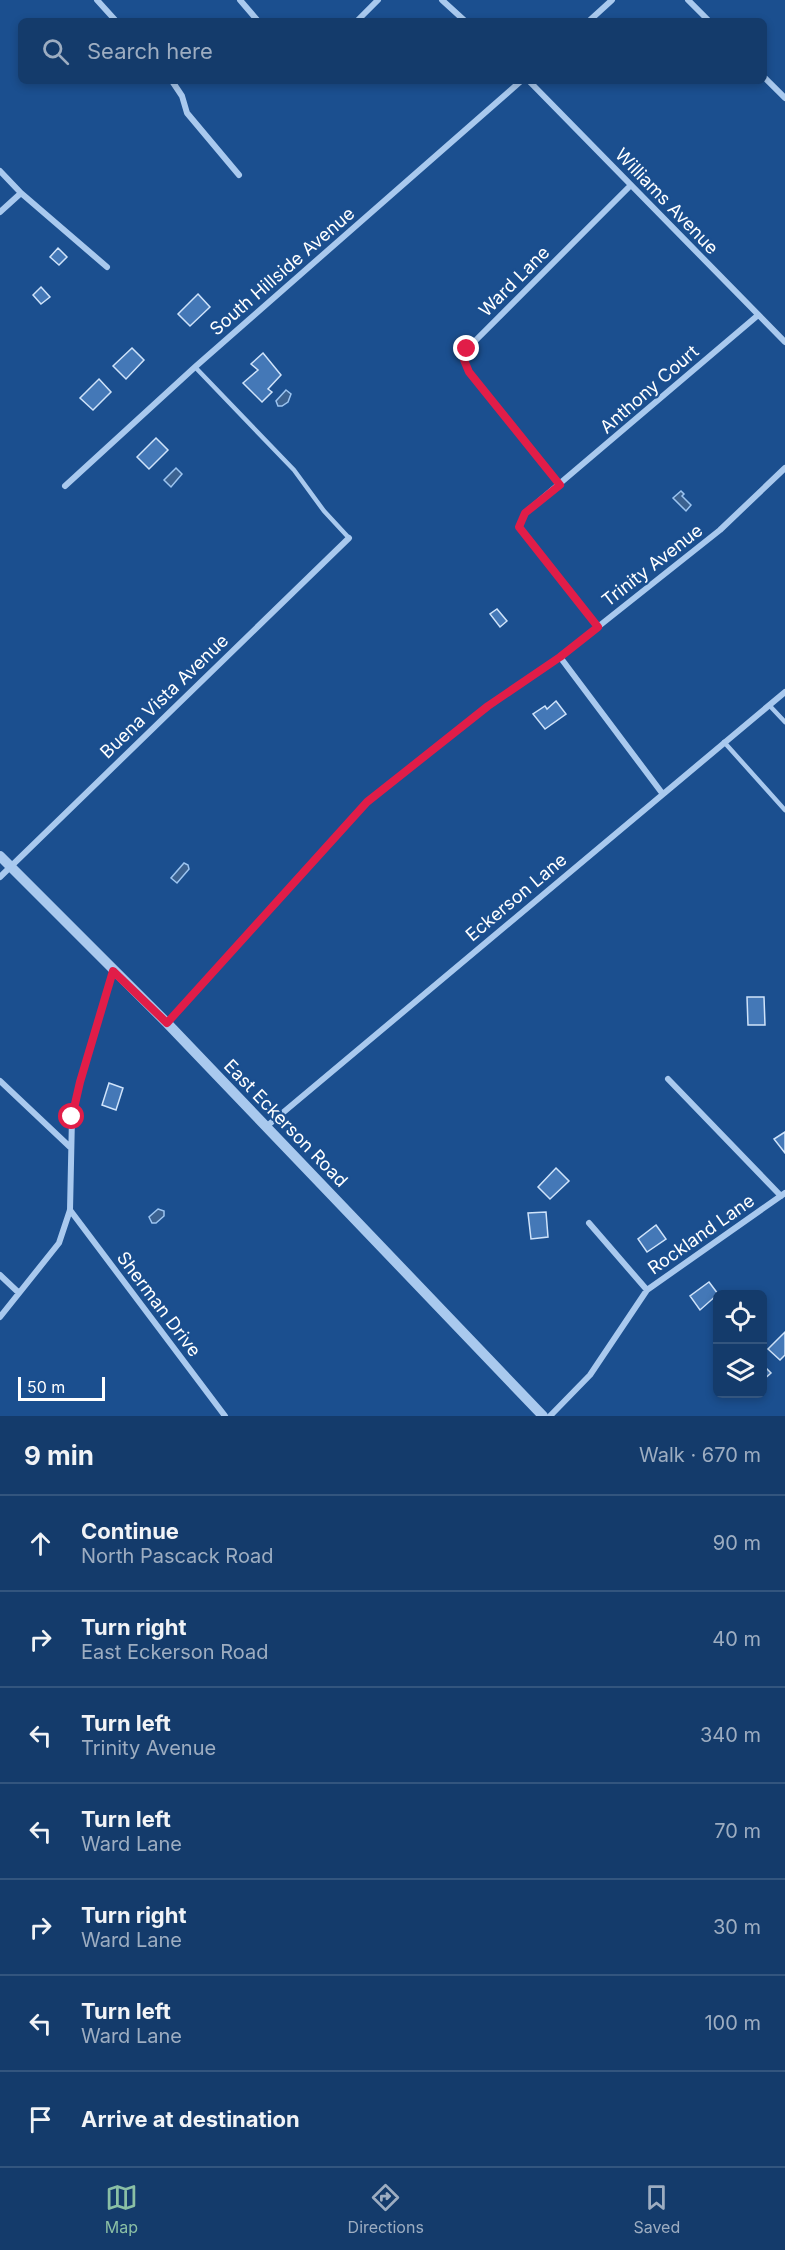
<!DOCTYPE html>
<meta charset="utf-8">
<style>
:root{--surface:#143b6b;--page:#214673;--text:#f1f3f6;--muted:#9dadc1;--line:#33557e;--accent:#8abfa5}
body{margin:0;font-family:Inter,sans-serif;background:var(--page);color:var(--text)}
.controls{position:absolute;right:18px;bottom:18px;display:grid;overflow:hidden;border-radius:9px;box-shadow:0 3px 9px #0003}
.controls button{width:54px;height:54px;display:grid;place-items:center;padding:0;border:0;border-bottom:2px solid var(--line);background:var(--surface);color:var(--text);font:30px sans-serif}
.scale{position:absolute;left:18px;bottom:15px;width:87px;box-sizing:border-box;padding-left:6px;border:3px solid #fff;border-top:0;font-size:16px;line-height:21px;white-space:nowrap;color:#fff;-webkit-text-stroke:4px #1b4f8f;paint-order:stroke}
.stop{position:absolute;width:18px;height:18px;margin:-14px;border:4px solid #e11d48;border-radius:50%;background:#fff}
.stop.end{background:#e11d48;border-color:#fff;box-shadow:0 2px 6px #0008}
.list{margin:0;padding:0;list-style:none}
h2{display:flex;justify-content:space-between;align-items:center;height:78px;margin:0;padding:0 24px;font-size:26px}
h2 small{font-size:20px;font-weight:400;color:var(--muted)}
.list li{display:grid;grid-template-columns:39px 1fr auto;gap:18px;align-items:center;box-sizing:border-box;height:96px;padding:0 24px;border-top:2px solid var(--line)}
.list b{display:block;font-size:22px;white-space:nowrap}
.list p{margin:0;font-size:20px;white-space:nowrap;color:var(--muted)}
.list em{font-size:20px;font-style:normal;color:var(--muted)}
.icon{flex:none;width:33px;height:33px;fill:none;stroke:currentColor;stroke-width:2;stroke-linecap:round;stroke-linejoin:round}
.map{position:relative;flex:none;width:785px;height:1416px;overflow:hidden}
.search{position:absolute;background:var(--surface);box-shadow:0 3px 9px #0003;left:18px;right:18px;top:18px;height:66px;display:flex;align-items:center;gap:15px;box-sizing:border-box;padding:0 21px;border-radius:9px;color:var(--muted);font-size:22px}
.sheet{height:750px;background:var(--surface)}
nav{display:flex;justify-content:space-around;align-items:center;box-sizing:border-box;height:84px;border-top:2px solid var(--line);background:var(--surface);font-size:16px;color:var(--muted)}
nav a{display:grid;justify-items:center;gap:3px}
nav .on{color:var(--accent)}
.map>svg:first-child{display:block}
</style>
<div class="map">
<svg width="785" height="1416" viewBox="0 0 785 1416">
<rect width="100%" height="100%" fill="#1b4f8f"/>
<path fill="#3c6290" stroke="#9cc4f0" stroke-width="1.5" d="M286 390 291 394 288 402 282 406H278L276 401Z
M176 468 182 474 171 487 164 480Z
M681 491 684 494 682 496 691 505 686 511 673 498Z
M184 863 188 865 189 869 177 883 171 878Z
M158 1209 164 1211V1216L156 1223H152L149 1217Z"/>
<path fill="#4478b7" stroke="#cfe3fa" stroke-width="1.5" d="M58 248 67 257 59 265 50 257Z
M41 287 50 297 41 304 33 295Z
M198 294 210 307 190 326 178 314Z
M132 348 144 360 126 379 113 366Z
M263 353 281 375 268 389 272 392 262 402 243 383 258 370 251 364Z
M99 379 111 392 93 410 80 398Z
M156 438 168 450 149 469 137 457Z
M497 609 507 621 500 627 490 614Z
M556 701 566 714 545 729 533 714 545 706 547 709Z
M747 997H764L765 1025H748Z
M109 1083 123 1088 116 1110 102 1105Z
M785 1132V1153L774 1139Z
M556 1168 569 1181 550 1199 538 1187Z
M546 1212 548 1237 531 1239 528 1213Z
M656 1225 666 1239 647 1252 638 1239Z
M709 1282 718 1294 700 1310 690 1296Z
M785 1332V1355L780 1360 768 1349Z
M762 1364 771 1373 762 1381Z"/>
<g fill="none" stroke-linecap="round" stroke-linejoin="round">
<path stroke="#a9c9ee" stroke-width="4.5" d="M195 367 294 470 324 511 349 538
M769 705 785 722
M724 742 785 810"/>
<path stroke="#a9c9ee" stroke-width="6" d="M97 0 116 21
M240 0 258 21
M442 0 465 21
M688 0 709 21
M357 21 378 0
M589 21 612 0
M764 77 785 98
M172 81 182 96 187 113 239 175
M529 81 785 342
M0 171 21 193 107 267
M0 212 21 193
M560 485 469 372 464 360 467 349 631 185
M65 486 195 367 521 81
M598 627 519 527 525 513 757 316
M560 657 662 793
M0 877 349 538
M167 1023 367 802 488 706 560 657 720 530 785 468
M668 1079 781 1196
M0 1081 70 1147
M267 1126 785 692
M70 1210 225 1416
M589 1223 647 1290
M0 1275 19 1293
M0 1317 59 1243 70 1210 72 1117 80 1082 113 971
M550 1416 590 1375 647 1290 785 1193"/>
<path stroke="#a9c9ee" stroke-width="10" d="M0 856 167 1023 543 1416"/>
</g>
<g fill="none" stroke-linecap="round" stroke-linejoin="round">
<path stroke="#e11d48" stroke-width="8" d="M72 1117 80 1082 113 971 167 1023 367 802 488 706 560 657 598 627 519 527 525 513 560 485 469 372 464 360 467 349"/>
</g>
<g text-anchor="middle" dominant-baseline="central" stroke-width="4.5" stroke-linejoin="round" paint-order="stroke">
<g font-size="18" fill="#fff" stroke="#1b4f8f">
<text transform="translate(667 201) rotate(46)">Williams Avenue</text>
<text transform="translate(282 271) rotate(-41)">South Hillside Avenue</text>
<text transform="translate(514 281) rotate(-45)">Ward Lane</text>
<text transform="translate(649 389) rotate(-41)">Anthony Court</text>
<text transform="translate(652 565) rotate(-38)">Trinity Avenue</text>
<text transform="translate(164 696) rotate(-44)">Buena Vista Avenue</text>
<text transform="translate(516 897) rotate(-40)">Eckerson Lane</text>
<text transform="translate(286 1123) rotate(46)">East Eckerson Road</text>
<text transform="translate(701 1234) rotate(-35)">Rockland Lane</text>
<text transform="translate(159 1304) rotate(53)">Sherman Drive</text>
</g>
</g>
</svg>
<div class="controls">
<button><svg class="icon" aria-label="locate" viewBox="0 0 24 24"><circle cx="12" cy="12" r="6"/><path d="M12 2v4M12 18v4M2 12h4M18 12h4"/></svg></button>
<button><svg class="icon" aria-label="layers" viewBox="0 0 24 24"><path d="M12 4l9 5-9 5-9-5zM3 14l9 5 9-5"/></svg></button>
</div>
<div class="scale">50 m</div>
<div class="stop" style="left:72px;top:1117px"></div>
<div class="stop end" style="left:467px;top:349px"></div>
<div class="search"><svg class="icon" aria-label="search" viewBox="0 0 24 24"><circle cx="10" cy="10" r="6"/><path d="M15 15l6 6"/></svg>Search here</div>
</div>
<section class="sheet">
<h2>9 min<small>Walk · 670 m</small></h2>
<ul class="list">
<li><svg class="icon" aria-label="ahead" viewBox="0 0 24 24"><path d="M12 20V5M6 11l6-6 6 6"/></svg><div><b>Continue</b><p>North Pascack Road</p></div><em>90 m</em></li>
<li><svg class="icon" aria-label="right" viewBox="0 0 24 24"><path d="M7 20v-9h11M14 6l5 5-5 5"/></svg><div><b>Turn right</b><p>East Eckerson Road</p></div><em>40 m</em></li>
<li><svg class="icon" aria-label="left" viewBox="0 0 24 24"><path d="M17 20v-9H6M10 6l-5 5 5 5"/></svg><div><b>Turn left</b><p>Trinity Avenue</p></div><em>340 m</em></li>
<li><svg class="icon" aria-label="left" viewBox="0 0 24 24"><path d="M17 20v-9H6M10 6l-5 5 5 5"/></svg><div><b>Turn left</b><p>Ward Lane</p></div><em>70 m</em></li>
<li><svg class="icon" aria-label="right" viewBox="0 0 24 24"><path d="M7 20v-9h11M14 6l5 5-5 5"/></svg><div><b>Turn right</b><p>Ward Lane</p></div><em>30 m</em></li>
<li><svg class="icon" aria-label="left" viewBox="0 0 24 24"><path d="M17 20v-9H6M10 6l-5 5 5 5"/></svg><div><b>Turn left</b><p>Ward Lane</p></div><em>100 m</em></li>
<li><svg class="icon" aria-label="arrive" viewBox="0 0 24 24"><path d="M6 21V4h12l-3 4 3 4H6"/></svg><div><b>Arrive at destination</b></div></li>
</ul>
</section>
<nav>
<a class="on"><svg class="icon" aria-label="map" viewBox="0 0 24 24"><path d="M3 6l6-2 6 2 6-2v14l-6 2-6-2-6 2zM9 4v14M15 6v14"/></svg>Map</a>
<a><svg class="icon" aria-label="directions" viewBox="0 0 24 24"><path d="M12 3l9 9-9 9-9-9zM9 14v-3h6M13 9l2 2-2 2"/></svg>Directions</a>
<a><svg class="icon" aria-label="saved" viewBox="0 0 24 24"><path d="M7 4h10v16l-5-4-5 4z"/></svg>Saved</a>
</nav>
